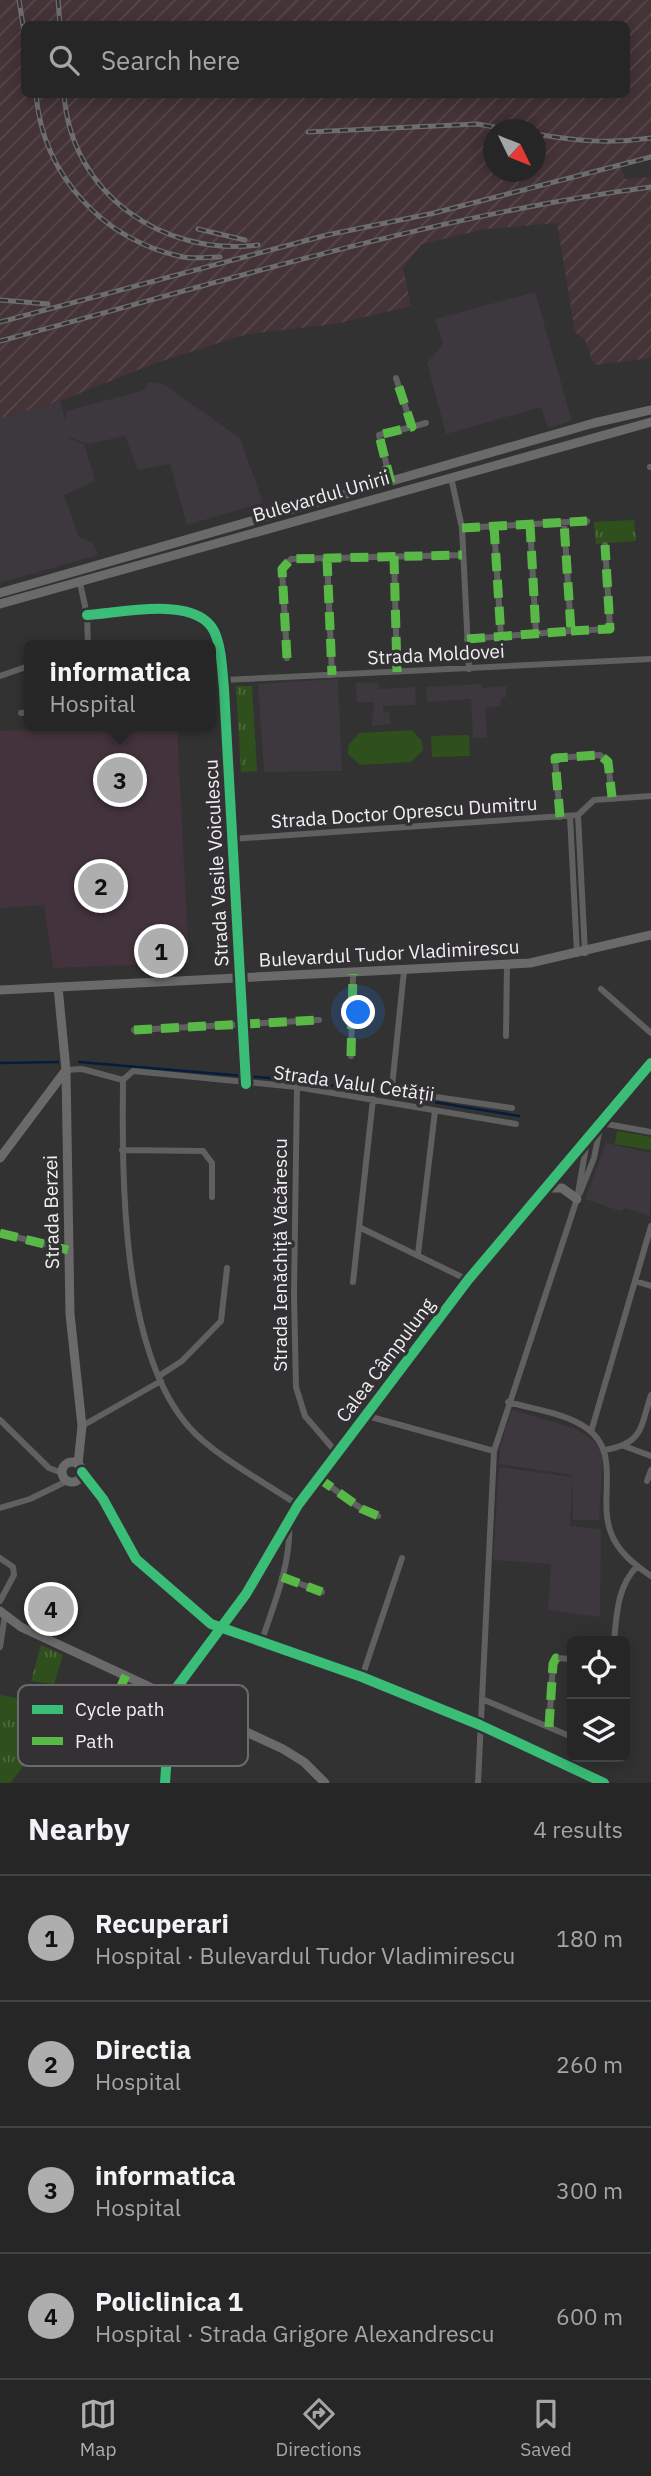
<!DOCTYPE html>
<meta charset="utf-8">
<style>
:root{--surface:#262626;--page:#323232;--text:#f1f3f6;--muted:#a4a5a7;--line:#424343;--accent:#aeaeae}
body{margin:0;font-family:"IBM Plex Sans",sans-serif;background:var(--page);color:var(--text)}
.controls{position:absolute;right:21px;bottom:21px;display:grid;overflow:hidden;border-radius:10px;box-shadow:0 4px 18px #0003}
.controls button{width:63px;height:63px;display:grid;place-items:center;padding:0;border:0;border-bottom:2px solid var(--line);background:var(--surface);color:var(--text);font:35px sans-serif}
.compass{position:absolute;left:483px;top:119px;width:63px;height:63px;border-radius:50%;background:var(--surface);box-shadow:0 4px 18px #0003;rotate:133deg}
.you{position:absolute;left:359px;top:1013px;width:24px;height:24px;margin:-18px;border:5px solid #fff;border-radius:50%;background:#1a73e8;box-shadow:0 0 0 10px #1a73e833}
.badge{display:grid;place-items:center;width:46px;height:46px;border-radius:50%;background:var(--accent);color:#111;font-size:23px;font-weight:700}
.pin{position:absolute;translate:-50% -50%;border:4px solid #fff;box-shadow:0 2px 7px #0006}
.popup{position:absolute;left:24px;top:640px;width:192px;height:91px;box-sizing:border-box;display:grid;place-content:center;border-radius:10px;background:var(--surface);filter:drop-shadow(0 2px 5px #0005);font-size:23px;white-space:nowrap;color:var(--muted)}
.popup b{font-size:26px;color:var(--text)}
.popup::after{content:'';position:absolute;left:50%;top:100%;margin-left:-14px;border:14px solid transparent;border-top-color:var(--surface)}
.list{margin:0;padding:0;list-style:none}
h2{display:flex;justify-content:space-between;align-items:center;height:91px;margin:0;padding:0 28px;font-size:30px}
h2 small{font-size:23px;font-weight:400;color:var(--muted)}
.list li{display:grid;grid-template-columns:46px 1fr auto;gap:21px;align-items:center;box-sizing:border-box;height:126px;padding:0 28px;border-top:2px solid var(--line)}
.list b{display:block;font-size:26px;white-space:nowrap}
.list p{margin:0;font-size:23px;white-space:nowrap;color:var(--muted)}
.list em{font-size:23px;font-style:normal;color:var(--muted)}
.icon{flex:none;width:38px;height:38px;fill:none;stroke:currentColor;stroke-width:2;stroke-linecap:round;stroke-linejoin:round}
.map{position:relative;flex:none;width:651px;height:1783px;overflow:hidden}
.search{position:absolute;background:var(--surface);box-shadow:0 4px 18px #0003;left:21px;right:21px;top:21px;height:77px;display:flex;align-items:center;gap:18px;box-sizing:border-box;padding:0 24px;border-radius:10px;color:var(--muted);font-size:26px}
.sheet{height:595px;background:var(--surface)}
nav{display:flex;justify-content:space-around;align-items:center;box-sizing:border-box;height:98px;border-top:2px solid var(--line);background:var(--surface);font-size:19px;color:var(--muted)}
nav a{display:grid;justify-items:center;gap:4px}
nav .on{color:var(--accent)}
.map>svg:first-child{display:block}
</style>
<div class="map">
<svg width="651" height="1783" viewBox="0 0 651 1783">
<defs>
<pattern id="industrial-furrows" width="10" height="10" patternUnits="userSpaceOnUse" patternTransform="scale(1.75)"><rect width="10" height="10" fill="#443337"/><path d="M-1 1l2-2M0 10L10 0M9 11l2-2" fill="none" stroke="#56474b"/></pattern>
<pattern id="park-tufts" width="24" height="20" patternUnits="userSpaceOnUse" patternTransform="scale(1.75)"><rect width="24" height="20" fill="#2f501d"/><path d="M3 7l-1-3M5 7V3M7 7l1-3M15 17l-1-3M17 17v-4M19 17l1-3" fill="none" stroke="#4e6a3e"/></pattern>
</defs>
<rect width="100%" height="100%" fill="#333233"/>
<path fill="#3d373e" d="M535 292 572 421 548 428 541 407 446 434 427 363 443 344 435 319Z
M147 382 163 384 240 438 263 503 187 525 170 464 138 470 125 436 89 444 71 438 69 434 70 439 84 444 95 481 64 495 79 537 93 543 98 555 0 583V418L60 401 66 422V411L145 390Z
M338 679 342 771 264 772 258 684Z
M378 682 379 689 415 687 416 705 383 706V712L389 711 391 724 372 726 374 702H357L356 683Z
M482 684 483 688 506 686V697L501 698V706L485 708 487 738H473L471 699 427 702 426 687Z
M606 1143 651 1153 650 1216 626 1208 620 1211 585 1199Z
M512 1410 574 1428 593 1440 603 1453 599 1520H573L572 1475 499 1464 500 1448Z
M499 1467 572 1477 570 1526 601 1529 600 1617 548 1610 551 1564 493 1560Z"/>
<path fill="url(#industrial-furrows)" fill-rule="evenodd" d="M0 0H651V155L621 168 625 179 651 177V358L594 365 585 340 575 332 557 223 486 229 422 244 403 268 411 306 335 324 247 334 156 363 60 401 0 418ZM24 24H626V94H24ZM494 130H536V172H494Z"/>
<path fill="#43333c" d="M177 726 189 963 53 968 44 905 0 908V731Z"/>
<path fill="#2f501d" d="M412 730 422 741 423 750 411 762 360 765 348 754V746L359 733Z
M469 735 470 756 432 757 431 736Z
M617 1131 651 1137V1150L615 1144Z"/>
<path fill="url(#park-tufts)" d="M634 520 636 541 596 544 594 522Z
M236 686H252L257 771 241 772Z
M41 1645 63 1655 54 1684 31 1681Z
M0 1695 34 1701 22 1768 10 1783H0Z"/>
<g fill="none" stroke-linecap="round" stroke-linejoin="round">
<path stroke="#051d3d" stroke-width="2.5" d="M79 1062 305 1081 519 1116
M0 1063 58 1062"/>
<path stroke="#606060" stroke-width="6" d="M412 427 426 423
M650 467H651
M451 477 462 528 469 669
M391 483 379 435 412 427 396 378
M530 524 536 634
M494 526 501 637
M462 528 587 521
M394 556 397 672
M327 558 332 675
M80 583 87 615 88 645
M87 615C120 613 196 595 214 631 222 648 222 670 224 689L246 1084
M571 631 610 629 605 545
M467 639 571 631 564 522
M287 658 282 569 291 559 462 555
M0 676 29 666
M223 680 651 659
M21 713 29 712
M570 816 577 954
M560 817 555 758 600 755 608 762 612 797
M232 839 578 815
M585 953 578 815 594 800 651 796
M404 971 392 1087 402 1092 512 1108
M601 989 651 1033
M134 1030 319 1020
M506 1036 507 965
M351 1056 353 974
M66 1070 82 1069 123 1080
M123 1080C122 1178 121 1350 189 1427 212 1454 267 1484 298 1505
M123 1080 133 1071 297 1087 516 1124
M297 1087 294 1294 296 1387 305 1416 336 1452
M122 1150 203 1151 212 1163V1197
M580 1193 594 1158 601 1123 651 1132
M361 1228 468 1280
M0 1233 68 1250
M418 1254 435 1111
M635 1281 651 1286
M353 1282 373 1099
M159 1376 182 1361 221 1321 227 1268
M508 1402C532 1409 564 1413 585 1427 623 1452 597 1498 611 1533 618 1552 635 1565 651 1576
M364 1415 494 1451
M0 1420 49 1468 62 1473
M82 1426 161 1381
M591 1432 651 1226
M624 1446 651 1456
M605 1450C643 1443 640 1429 651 1395
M317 1477 362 1509 378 1516
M647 1481 651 1470
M0 1508 30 1499 67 1481
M0 1558 13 1567 14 1575 0 1601
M282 1577 322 1592
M614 1641C617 1612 617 1588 637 1566
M261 1643C274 1604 292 1562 289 1520
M0 1647 5 1615
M362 1677 402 1558
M482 1699 572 1737
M549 1727 553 1664 556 1658 572 1659
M43 1756 54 1712 103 1727 126 1675
M165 1783 171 1695
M478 1783 494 1451 577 1199 587 1141"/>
<path stroke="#6a6a6a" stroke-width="9" d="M0 593 594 423 651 410
M0 604 651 422
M58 987 66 1070 70 1314 82 1426 78 1464
M0 990 530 963 651 935
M0 1158 66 1070
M547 1188H562L577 1199
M62 1472a10 10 0 1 1 20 0a10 10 0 1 1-20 0Z
M82 1472 103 1499 136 1559 211 1624 362 1677 480 1725 604 1783
M0 1611 21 1627 283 1749 304 1762 325 1783
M171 1695 246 1594 289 1519 336 1452 468 1280 651 1063"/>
<defs>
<path id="rail" d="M19 0 24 32
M58 0 60 24
M36 94C43 176 103 240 183 257 194 259 208 257 220 257
M64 94C71 194 163 257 258 245
M308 132 477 124 511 130
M536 134C576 141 610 144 651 138
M198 229 245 240
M0 300 48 304
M0 322 327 235 434 213 651 157
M0 341C215 284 430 216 651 187"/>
</defs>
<use href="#rail" stroke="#6e6d6d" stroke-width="5"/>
<use href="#rail" stroke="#333134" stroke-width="2.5" stroke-dasharray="8" stroke-linecap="butt"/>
<path stroke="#58b947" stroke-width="9" stroke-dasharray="18 9" stroke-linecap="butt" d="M391 483 379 435 412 427 396 378
M530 524 536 634
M494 526 501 637
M462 528 587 521
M394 556 397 672
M327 558 332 675
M571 631 610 629 605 545
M467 639 571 631 564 522
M287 658 282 569 291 559 462 555
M560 817 555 758 600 755 608 762 612 797
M134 1030 319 1020
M351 1056 353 974
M0 1233 68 1250
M317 1477 362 1509 378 1516
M282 1577 322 1592
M549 1727 553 1664 556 1658 572 1659
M43 1756 54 1712 103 1727 126 1675"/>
<defs>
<path id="cycleway" d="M87 615C120 613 196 595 214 631 222 648 222 670 224 689L246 1084
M82 1472 103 1499 136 1559 211 1624 362 1677 480 1725 604 1783
M165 1783 171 1695 246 1594 298 1505 468 1280 651 1063"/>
</defs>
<use href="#cycleway" stroke="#333134" stroke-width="15"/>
<use href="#cycleway" stroke="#3abd76" stroke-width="10"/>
</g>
<g text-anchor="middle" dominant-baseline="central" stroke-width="7" stroke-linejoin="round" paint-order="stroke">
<g font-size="19" fill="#f1f0f1" stroke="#333134">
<text transform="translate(321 496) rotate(-16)">Bulevardul Unirii</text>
<text transform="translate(436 654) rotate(-3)">Strada Moldovei</text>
<text transform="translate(404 812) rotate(-4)">Strada Doctor Oprescu Dumitru</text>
<text transform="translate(216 863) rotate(-93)">Strada Vasile Voiculescu</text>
<text transform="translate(389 953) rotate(-3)">Bulevardul Tudor Vladimirescu</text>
<text transform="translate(354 1083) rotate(8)">Strada Valul Cetății</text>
<text transform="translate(51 1212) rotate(-91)">Strada Berzei</text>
<text transform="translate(280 1255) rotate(-90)">Strada Ienăchiță Văcărescu</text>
<text transform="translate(385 1360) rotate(-53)">Calea Câmpulung</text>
</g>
</g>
<rect x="18" y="1685" width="230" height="81" rx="10" fill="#333134" stroke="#6c6a6d" stroke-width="2"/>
<rect x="32" y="1705" width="31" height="9" fill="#3abd76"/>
<rect x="32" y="1737" width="31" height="8" fill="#58b947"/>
<g font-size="19" fill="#f1f0f1">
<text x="75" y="1716">Cycle path</text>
<text x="75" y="1748">Path</text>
</g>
</svg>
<div class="controls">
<button><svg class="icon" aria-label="locate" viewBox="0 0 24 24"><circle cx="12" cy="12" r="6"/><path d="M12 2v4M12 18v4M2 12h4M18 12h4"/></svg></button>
<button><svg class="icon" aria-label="layers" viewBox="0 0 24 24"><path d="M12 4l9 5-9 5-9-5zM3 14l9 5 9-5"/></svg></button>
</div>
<svg class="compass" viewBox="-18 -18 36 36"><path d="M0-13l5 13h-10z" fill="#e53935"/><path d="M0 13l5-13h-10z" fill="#a4a5a7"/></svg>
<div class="you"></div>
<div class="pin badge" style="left:161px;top:951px">1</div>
<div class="pin badge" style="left:101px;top:886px">2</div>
<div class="pin badge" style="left:120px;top:780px">3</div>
<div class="popup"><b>informatica</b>Hospital</div>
<div class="pin badge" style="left:51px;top:1609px">4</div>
<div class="search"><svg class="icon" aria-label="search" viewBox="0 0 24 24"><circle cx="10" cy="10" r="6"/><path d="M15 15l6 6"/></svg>Search here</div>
</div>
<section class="sheet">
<h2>Nearby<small>4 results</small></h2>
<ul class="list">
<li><span class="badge">1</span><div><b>Recuperari</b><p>Hospital · Bulevardul Tudor Vladimirescu</p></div><em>180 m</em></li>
<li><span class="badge">2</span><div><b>Directia</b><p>Hospital</p></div><em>260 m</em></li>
<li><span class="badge">3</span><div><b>informatica</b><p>Hospital</p></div><em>300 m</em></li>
<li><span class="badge">4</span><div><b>Policlinica 1</b><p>Hospital · Strada Grigore Alexandrescu</p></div><em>600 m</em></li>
</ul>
</section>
<nav>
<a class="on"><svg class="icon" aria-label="map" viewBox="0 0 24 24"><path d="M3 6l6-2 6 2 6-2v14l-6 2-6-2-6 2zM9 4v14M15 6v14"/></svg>Map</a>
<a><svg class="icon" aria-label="directions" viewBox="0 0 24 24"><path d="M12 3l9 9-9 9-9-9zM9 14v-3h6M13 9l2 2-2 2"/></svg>Directions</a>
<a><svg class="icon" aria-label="saved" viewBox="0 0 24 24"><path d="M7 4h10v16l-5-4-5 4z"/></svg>Saved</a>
</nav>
